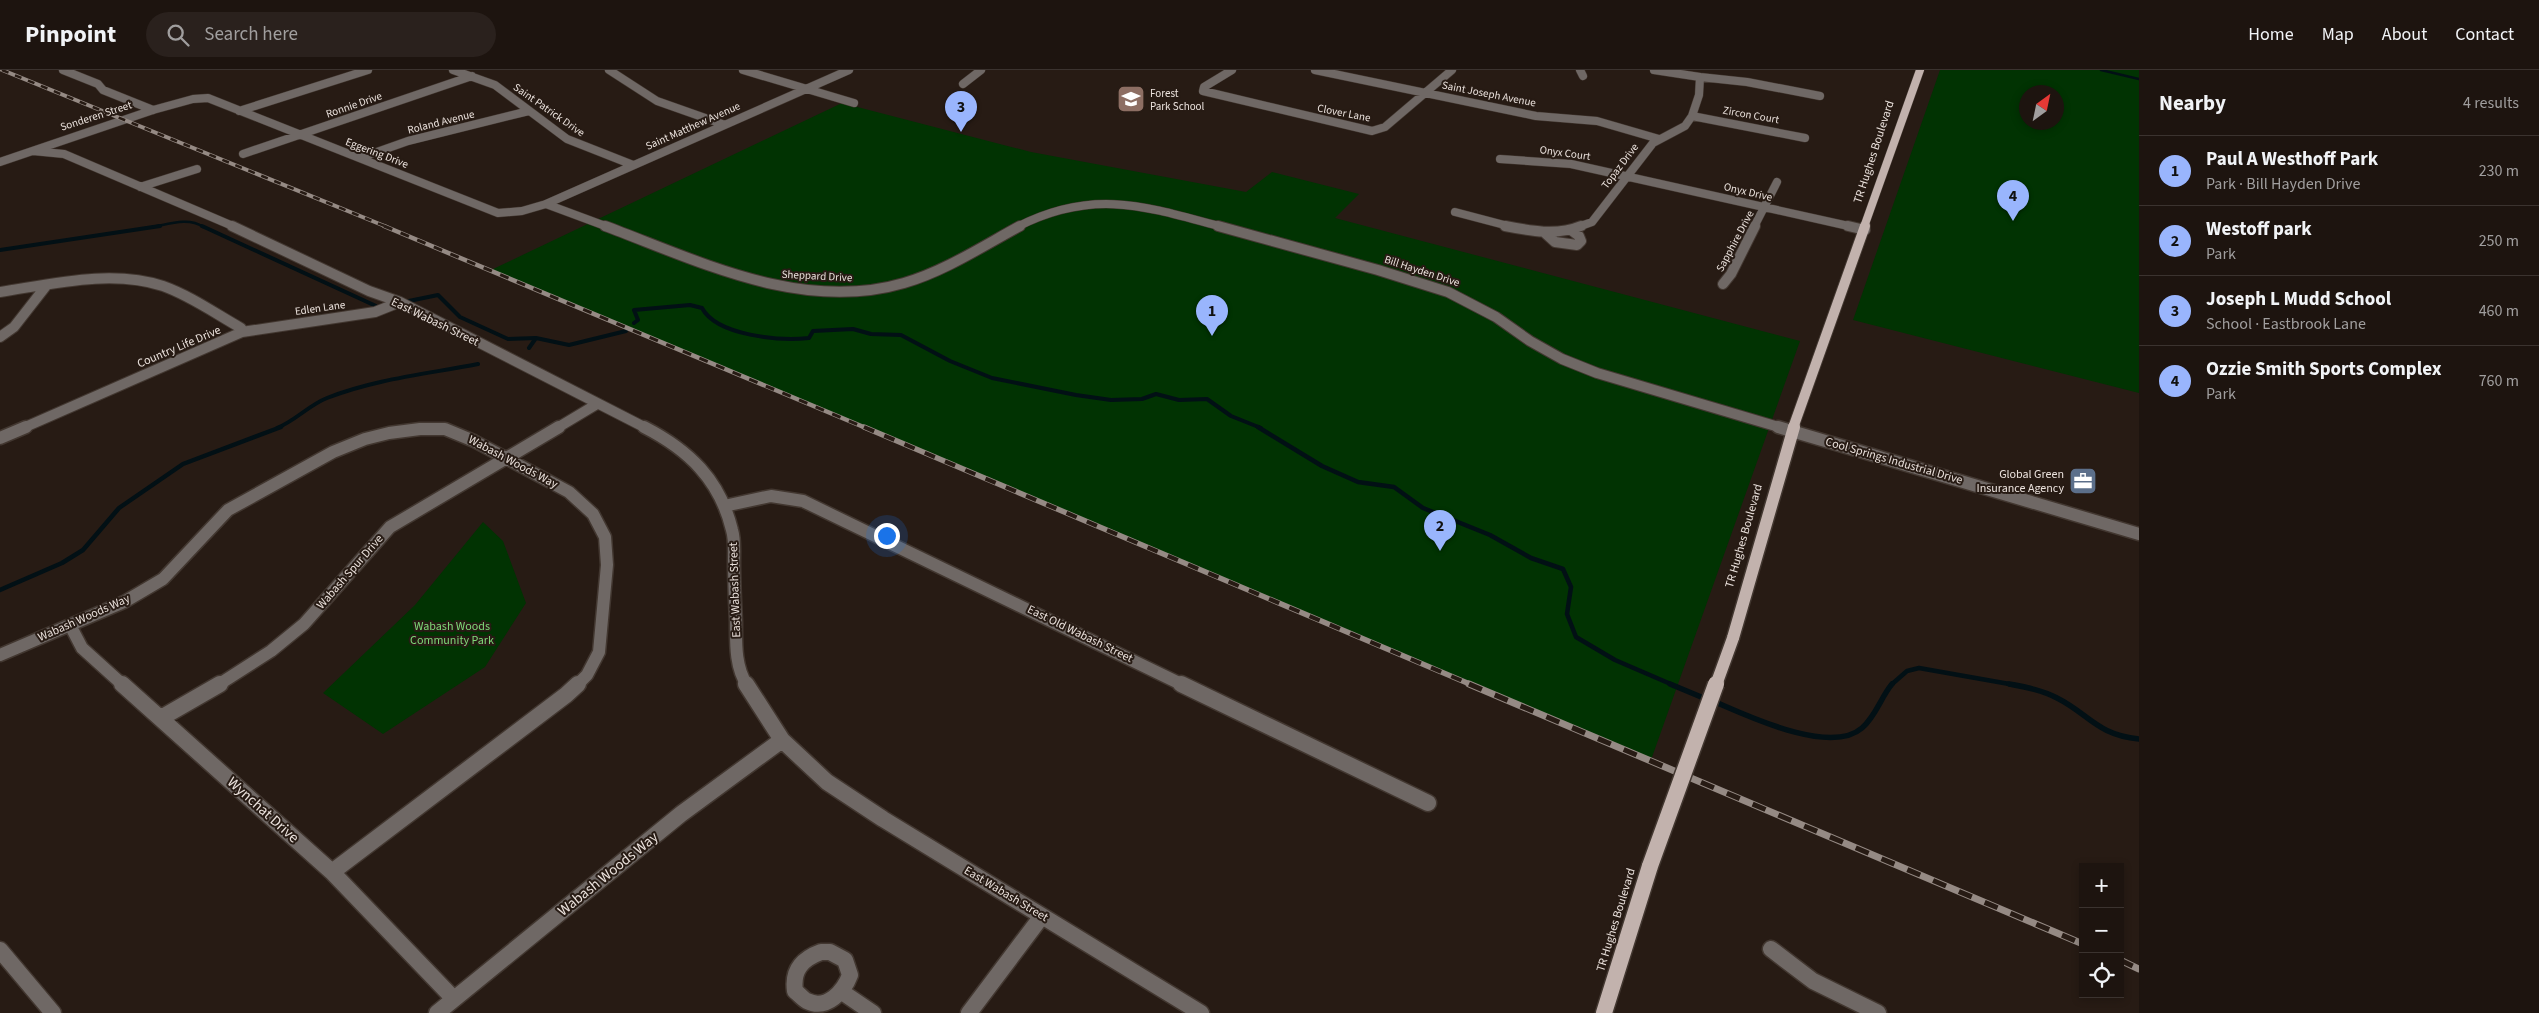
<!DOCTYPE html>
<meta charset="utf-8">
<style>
:root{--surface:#1d140f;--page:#2a211d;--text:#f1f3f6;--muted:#a09e9e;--line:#3b332f;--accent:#99b5fd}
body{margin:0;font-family:"Source Sans 3",sans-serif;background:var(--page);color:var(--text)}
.controls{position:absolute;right:15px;bottom:15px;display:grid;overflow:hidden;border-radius:0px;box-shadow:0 2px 8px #0003}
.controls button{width:45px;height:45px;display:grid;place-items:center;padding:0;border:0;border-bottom:1px solid var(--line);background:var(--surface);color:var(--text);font:25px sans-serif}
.compass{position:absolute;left:2019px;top:15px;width:45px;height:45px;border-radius:50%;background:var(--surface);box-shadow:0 2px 8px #0003;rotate:33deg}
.you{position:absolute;left:886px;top:465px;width:18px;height:18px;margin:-12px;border:4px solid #fff;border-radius:50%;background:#1a73e8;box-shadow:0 0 0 8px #1a73e833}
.badge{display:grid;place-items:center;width:32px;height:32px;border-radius:50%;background:var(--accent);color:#111;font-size:16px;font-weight:700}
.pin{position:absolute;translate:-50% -41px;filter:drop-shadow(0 1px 2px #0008)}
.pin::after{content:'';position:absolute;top:26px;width:18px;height:15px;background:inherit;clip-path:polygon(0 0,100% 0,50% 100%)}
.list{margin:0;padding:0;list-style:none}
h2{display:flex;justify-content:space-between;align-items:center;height:65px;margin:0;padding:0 20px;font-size:21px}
h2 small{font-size:16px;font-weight:400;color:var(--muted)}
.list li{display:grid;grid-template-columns:32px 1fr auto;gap:15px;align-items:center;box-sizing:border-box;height:70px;padding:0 20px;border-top:1px solid var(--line)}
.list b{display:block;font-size:19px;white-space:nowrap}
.list p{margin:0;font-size:16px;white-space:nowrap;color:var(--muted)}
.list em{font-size:16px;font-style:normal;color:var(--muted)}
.icon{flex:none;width:28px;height:28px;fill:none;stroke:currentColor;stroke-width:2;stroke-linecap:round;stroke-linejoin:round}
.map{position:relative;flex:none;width:2139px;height:943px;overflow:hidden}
header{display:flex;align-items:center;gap:30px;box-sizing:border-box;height:70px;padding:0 25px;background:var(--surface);border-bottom:1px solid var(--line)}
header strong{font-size:24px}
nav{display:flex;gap:28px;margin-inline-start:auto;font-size:18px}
.search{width:350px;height:45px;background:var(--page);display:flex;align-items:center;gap:12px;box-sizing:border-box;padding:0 18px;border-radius:28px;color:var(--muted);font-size:19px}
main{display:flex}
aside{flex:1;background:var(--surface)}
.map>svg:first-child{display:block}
</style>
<header>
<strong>Pinpoint</strong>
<div class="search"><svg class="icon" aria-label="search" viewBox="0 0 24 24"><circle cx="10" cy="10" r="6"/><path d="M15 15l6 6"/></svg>Search here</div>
<nav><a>Home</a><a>Map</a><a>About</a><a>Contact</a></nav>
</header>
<main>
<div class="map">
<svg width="2139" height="943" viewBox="0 0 2139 943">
<rect width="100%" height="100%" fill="#271b14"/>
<path fill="#013302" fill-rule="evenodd" d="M1940 0H2139V323L1853 250ZM2056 22V52H2026V22Z
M842 33 1031 82 1246 122 1272 102 1359 124 1335 148 1800 271 1651 690 491 200Z
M483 452 503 471 526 533 485 597 383 664 323 623 415 535Z"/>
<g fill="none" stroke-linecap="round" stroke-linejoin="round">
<path stroke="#021015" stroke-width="2.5" d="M2101 0 2139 9
M152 157C169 154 189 147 203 157"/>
<path stroke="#021015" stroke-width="4" d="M202 156 376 236
M0 180 160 156
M404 232 438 225 460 247 508 269 536 268 569 275 626 261
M634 253 638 250 634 240 690 235 702 238C717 266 780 271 809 268L813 261 853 259 871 264 901 265 950 291 992 308 1076 325 1111 330 1142 329 1156 324 1179 330 1207 329 1231 346 1261 358
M529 278 536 268
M277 358C295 351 309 335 327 328 375 309 427 304 478 294"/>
<path stroke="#021015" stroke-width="4.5" d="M1258 357 1322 396 1358 412 1394 417 1423 438 1490 465 1531 488 1563 499 1571 517 1567 544 1576 567 1615 590 1673 615
M0 520 62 493 83 480 119 438 183 394 281 357
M1891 615 1907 601 1919 598 2015 615"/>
<path stroke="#021015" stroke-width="5.5" d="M1670 614 1706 629
M2009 614C2025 617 2042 620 2057 628 2089 644 2097 665 2139 669
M1713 631C1746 645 1830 686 1862 658 1876 646 1881 627 1892 614"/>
<defs>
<path id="minor-far3" d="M63 0 98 14 103 20 153 40
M453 0 495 15 567 69 633 95
M609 0 657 31 725 55
M743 0 854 33
M1232 0 1204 17 1203 21 1372 61 1385 57 1452 0
M1315 0 1536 46 1597 51 1659 69
M1580 0 1583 6
M1700 7 1747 12 1820 26
M963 14 981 0
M239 41 368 0
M1692 46 1805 68
M33 81 64 84 235 157
M243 84 472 6
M360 88 408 71 529 41
M1500 89 1571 94 1853 157
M0 92 153 40 193 29 208 28 498 143 522 141 546 134 849 0
M140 117 197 99
M546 134 608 157
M1455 142 1512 157
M1017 157C1093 118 1145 136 1222 157
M1578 157 1592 152 1653 73 1685 56 1692 46 1699 25 1700 7 1654 0
M1754 157 1777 112"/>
<path id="minor-far2" d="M232 156 369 221 400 232 646 358
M605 156C699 191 802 243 904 213 945 201 983 176 1020 156
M1218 156 1378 200 1448 222 1496 247 1530 271 1562 289 1597 303 1782 358
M1505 156C1531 161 1557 166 1581 156
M1848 156 1865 160
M1544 162 1555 172 1577 175 1581 171 1579 166 1571 160
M1723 214 1731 204 1755 156
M0 222C52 214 112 199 163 216 191 226 216 244 241 258L242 262
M0 267 14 257 46 216
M23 358 242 262 375 242 400 232
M557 358 597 334"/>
<path id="minor-far1" d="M644 357C689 380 720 410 732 460 735 470 734 481 734 491 734 511 735 532 736 552 736 573 735 597 747 615
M1778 357 2139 464
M0 368 26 357
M724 436 771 426 803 431 1183 615
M70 555 82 578 123 615
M0 585 124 532 163 509 228 440 333 382 365 369 389 363 420 359H445L474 371 569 422 593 444 605 467 607 495 599 582 587 605 577 615
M218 615 271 581 304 554 390 457 559 357"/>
<path id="minor" d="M122 614 332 802 454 929
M746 614 782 670 827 712 883 749 1201 943
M1181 614 1428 733
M161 648 220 614
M332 802 566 625 578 614
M1771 879 1813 911 1878 943
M0 880 53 943
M821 882H830L845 890 850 905C844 921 827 941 807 931 803 929 799 924 795 921 792 900 802 889 821 882Z
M842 922 873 943
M437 943 681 744 782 670
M969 943 1042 846"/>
<path id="major-far3" d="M1864 157 1920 0"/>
<path id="major-far2" d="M1793 358 1865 156"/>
<path id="major-far1" d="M1733 568 1794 357"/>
<path id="major" d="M1604 943 1650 796"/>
</defs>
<use href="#minor-far3" stroke="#423730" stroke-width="9"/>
<use href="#minor-far2" stroke="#423730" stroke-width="12"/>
<use href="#minor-far1" stroke="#423730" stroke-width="15"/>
<use href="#minor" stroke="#423730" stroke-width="19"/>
<use href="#major-far3" stroke="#423730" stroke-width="9"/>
<use href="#major-far2" stroke="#423730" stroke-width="12"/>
<use href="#major-far1" stroke="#423730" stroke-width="15"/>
<use href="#major" stroke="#423730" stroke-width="19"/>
<use href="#minor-far3" stroke="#6f6865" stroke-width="8"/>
<use href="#minor-far2" stroke="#6f6865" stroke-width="10"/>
<use href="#minor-far1" stroke="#6f6865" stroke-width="12"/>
<use href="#minor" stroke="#6f6865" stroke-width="16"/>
<use href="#major-far3" stroke="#c2b2ad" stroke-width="8"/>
<use href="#major-far2" stroke="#c2b2ad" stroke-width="10"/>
<use href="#major-far1" stroke="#c2b2ad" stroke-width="12"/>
<use href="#major" stroke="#c2b2ad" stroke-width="16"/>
<defs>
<path id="rail-far3" d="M2 0 387 157"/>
<path id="rail-far2" d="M384 156 866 358"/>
<path id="rail-far1" d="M864 357 1472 615"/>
<path id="rail" d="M1469 614 2083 874
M2120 890 2139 899"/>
</defs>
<use href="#rail-far3" stroke="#958a84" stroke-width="4"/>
<use href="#rail-far2" stroke="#958a84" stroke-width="4.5"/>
<use href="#rail-far1" stroke="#958a84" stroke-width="5.5"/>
<use href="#rail" stroke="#958a84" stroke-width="7"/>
<use href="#rail-far3" stroke="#271b14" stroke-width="2.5" stroke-dasharray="7" stroke-linecap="butt"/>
<use href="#rail-far2" stroke="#271b14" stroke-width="3" stroke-dasharray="9" stroke-linecap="butt"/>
<use href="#rail-far1" stroke="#271b14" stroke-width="4" stroke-dasharray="11" stroke-linecap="butt"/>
<use href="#rail" stroke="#271b14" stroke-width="5" stroke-dasharray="14" stroke-linecap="butt"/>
<defs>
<path id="major-bridge-far1" d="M1716 615 1733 568"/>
<path id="major-bridge" d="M1650 796 1716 614"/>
</defs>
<use href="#major-bridge-far1" stroke="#423730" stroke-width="15" stroke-linecap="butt"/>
<use href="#major-bridge" stroke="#423730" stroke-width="19" stroke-linecap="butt"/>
<use href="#major-bridge-far1" stroke="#c2b2ad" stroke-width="12"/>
<use href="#major-bridge" stroke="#c2b2ad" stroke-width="16"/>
</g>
<defs>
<symbol id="school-square" viewBox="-11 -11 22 22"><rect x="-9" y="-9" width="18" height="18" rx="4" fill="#8d6e63" stroke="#271b14"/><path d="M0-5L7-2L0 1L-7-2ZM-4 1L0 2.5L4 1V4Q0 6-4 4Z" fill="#fff"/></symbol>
<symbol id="office-square" viewBox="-11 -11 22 22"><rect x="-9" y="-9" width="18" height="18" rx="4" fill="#5c6f8a" stroke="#271b14"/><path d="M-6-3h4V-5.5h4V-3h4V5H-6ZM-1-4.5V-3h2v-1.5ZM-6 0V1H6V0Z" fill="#fff"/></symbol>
</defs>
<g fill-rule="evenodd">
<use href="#school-square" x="1115" y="13" width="32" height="32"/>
<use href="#office-square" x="2067" y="395" width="32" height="32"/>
</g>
<g text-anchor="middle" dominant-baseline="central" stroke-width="4" stroke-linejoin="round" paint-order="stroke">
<g font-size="11" fill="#ebe2dd" stroke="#271b14" text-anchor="start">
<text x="1150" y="23">Forest<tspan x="1150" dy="13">Park School</tspan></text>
</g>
<g font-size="11" fill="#ebe2dd" stroke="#271b14">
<text transform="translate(1489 24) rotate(11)">Saint Joseph Avenue</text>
<text transform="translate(354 35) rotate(-19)">Ronnie Drive</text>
<text transform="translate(549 40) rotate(35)">Saint Patrick Drive</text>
<text transform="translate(1344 43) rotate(11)">Clover Lane</text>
<text transform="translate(1751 45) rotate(10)">Zircon Court</text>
<text transform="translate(96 46) rotate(-18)">Sonderen Street</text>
<text transform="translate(441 52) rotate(-14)">Roland Avenue</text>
<text transform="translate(693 56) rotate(-24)">Saint Matthew Avenue</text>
<text transform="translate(377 83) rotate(21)">Eggering Drive</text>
<text transform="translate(1565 83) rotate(8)">Onyx Court</text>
<text transform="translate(1620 96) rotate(-53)">Topaz Drive</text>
<text transform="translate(1748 122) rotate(13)">Onyx Drive</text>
<text transform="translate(1735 171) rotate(-62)">Sapphire Drive</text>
<text transform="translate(1422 201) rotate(18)">Bill Hayden Drive</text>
<text transform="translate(817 206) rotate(3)">Sheppard Drive</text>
<text transform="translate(320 238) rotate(-8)">Edlen Lane</text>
</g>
<g font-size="12" fill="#ebe2dd" stroke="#271b14">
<text transform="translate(1874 82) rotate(-72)">TR Hughes Boulevard</text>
<text transform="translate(435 252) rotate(26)">East Wabash Street</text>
<text transform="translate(179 277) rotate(-23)">Country Life Drive</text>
<text transform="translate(1894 391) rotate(16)">Cool Springs Industrial Drive</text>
<text transform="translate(513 392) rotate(28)">Wabash Woods Way</text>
<text transform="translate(1744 466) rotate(-74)">TR Hughes Boulevard</text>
<text transform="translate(350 502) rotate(-49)">Wabash Spur Drive</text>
<text transform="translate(735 520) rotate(-92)">East Wabash Street</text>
<text transform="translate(84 548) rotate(-24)">Wabash Woods Way</text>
<text transform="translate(1080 564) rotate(26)">East Old Wabash Street</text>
<text transform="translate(1006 824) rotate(31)">East Wabash Street</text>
<text transform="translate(1616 850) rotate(-73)">TR Hughes Boulevard</text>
</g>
<g font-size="12" fill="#ebe2dd" stroke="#271b14" text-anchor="end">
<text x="2064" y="404">Global Green<tspan x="2064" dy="14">Insurance Agency</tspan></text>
</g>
<g font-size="12" fill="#7fd979" stroke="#271b14">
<text x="452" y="556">Wabash Woods<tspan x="452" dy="14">Community Park</tspan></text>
</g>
<g font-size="15" fill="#ebe2dd" stroke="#271b14">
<text transform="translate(263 740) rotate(42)">Wynchat Drive</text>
<text transform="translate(608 804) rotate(-39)">Wabash Woods Way</text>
</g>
</g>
</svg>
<div class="controls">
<button>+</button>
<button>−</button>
<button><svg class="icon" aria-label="locate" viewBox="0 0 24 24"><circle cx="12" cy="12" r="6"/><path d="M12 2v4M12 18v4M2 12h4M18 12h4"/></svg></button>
</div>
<svg class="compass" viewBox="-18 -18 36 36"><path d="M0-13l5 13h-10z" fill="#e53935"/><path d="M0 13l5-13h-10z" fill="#a09e9e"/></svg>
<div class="you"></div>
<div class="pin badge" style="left:1212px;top:266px">1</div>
<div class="pin badge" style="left:1440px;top:481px">2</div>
<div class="pin badge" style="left:961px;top:62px">3</div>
<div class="pin badge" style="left:2013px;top:151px">4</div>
</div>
<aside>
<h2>Nearby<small>4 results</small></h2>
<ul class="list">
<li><span class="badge">1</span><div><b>Paul A Westhoff Park</b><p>Park · Bill Hayden Drive</p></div><em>230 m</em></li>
<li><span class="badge">2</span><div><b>Westoff park</b><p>Park</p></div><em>250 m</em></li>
<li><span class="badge">3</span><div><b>Joseph L Mudd School</b><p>School · Eastbrook Lane</p></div><em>460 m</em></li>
<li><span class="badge">4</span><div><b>Ozzie Smith Sports Complex</b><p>Park</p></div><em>760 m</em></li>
</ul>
</aside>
</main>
